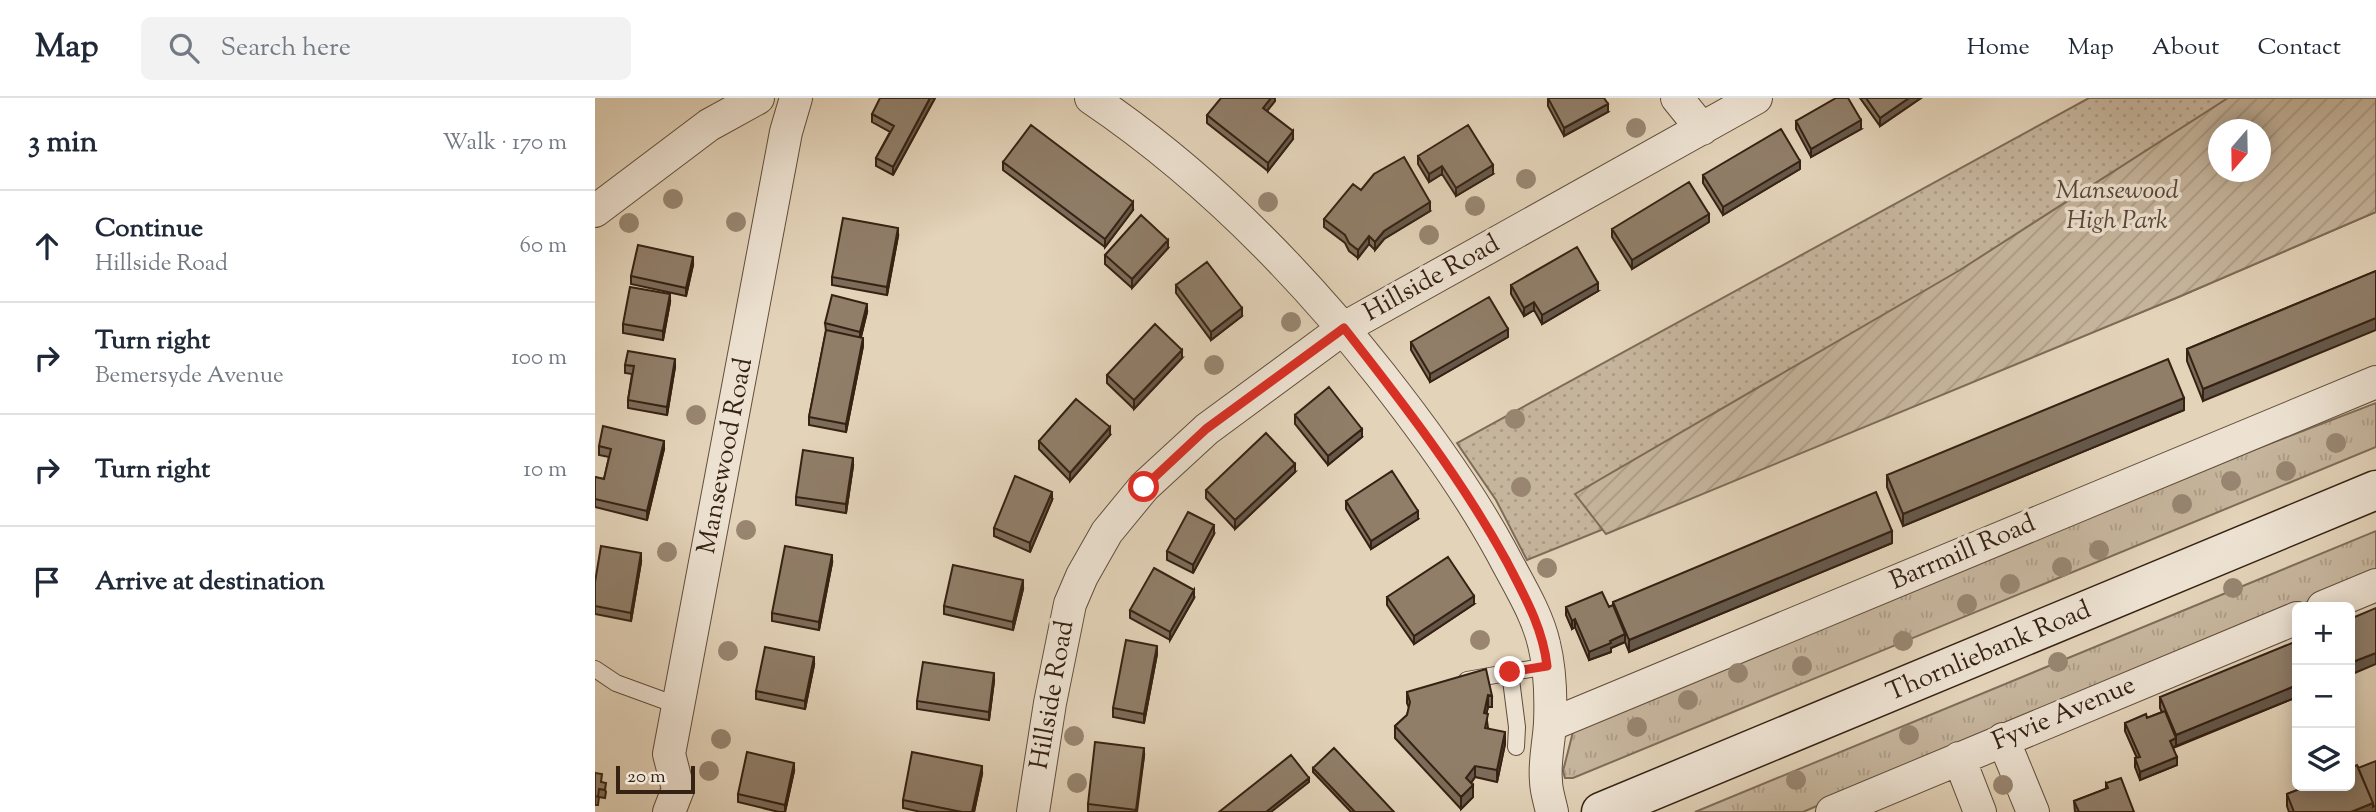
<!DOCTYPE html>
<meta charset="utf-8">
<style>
:root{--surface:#fff;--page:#f2f2f3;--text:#1f2937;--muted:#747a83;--line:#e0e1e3}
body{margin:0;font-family:"Sorts Mill Goudy",serif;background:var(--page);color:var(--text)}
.controls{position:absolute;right:21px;bottom:21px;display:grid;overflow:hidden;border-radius:10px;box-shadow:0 4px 18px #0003}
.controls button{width:63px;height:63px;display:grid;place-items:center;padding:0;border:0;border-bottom:2px solid var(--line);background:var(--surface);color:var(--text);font:35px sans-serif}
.compass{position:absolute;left:1613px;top:21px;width:63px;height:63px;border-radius:50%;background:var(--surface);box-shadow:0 4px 18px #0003;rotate:200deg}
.scale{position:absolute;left:21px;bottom:18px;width:79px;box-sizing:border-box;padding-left:7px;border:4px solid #362213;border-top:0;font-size:19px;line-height:24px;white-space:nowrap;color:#362213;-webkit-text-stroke:5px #ede2d2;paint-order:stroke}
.stop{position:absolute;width:21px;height:21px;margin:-16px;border:5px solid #d93025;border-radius:50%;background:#fff}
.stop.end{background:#d93025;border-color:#fff;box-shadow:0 2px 7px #0008}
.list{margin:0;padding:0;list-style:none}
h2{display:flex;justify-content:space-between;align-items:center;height:91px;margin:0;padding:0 28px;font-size:30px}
h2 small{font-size:23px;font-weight:400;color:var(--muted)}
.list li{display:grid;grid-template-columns:46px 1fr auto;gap:21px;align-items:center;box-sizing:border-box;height:112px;padding:0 28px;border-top:2px solid var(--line)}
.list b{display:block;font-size:26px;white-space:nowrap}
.list p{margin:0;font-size:23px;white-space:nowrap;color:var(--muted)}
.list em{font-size:23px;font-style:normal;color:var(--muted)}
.icon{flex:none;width:38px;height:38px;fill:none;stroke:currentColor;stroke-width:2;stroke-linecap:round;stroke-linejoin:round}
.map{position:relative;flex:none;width:1781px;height:714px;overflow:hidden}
header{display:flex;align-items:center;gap:42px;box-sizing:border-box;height:98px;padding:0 35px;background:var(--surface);border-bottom:2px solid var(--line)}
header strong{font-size:33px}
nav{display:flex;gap:38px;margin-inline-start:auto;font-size:24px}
.search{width:490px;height:63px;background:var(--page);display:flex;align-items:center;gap:18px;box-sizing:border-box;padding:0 24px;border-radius:10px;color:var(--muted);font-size:26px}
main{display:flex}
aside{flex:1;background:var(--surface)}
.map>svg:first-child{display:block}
</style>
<header>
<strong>Map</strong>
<div class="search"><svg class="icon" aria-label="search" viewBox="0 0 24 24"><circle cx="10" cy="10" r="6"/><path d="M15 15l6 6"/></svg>Search here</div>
<nav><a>Home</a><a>Map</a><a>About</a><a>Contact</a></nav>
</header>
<main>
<aside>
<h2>3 min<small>Walk · 170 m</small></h2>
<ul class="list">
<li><svg class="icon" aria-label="ahead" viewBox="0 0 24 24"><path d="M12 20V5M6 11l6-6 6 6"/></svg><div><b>Continue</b><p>Hillside Road</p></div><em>60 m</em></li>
<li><svg class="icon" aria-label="right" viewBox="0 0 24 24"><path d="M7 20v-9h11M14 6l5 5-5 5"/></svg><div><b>Turn right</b><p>Bemersyde Avenue</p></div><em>100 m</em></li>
<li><svg class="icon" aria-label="right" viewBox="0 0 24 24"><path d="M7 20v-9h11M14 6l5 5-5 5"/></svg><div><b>Turn right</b></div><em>10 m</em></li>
<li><svg class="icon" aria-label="arrive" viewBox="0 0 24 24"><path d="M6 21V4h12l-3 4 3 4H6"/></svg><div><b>Arrive at destination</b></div></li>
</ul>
</aside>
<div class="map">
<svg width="1781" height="714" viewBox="0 0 1781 714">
<defs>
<pattern id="grass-tufts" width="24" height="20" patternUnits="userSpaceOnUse" patternTransform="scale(1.75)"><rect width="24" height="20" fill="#c6b59d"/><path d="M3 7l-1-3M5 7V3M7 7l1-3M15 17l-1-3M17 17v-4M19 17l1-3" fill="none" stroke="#ab9b86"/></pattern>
<pattern id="park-dots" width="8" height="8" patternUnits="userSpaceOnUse" patternTransform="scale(1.75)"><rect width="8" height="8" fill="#c6b59d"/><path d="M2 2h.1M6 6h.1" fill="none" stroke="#ab9b86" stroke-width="1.8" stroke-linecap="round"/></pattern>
<pattern id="garden-furrows" width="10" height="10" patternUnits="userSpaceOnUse" patternTransform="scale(1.75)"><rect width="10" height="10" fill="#c6b59d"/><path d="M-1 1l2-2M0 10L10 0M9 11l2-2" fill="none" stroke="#ab9b86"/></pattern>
</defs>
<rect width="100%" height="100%" fill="#e3d3b9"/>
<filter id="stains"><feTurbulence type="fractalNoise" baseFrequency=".00286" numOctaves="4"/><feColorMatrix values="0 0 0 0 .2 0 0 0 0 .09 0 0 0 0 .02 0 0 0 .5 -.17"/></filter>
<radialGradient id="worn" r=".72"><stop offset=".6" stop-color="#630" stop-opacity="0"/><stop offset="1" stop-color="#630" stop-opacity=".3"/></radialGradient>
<path fill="url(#grass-tufts)" stroke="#7e6c58" stroke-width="2" d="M1781 305V349L978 680H970L968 673 978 634 1484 419Z
M1781 433V476L1379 640 1208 714H1100Z"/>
<path fill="url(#park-dots)" stroke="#7e6c58" stroke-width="2" fill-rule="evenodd" d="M1494 0H1781V114L1581 200 932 462 901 402 862 345ZM1624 32H1666V74H1624Z"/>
<path fill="url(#garden-furrows)" stroke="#7e6c58" stroke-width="2" fill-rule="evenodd" d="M1633 0H1781V114L1581 200 1011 436 980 396 1365 172ZM1624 32H1666V74H1624Z"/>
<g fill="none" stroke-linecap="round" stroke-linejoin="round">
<defs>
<path id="lane" d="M0 571 21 585 84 608
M915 574 922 629 921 649
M872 582 952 568"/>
<path id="street" d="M496 0C607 75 702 171 785 276 830 333 873 392 907 455 922 484 942 515 949 546 955 570 956 600 955 625 954 645 949 663 951 683 951 693 955 704 957 714
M1082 0 1107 31
M0 113 114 27 163 0
M1728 509 1781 487
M955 627 1781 284
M1408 641 1438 714
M1364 660 1385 714
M74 714 83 691 74 656 191 34 201 0
M438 714 455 605 475 506 487 478 512 434 549 389 612 331 749 230 1161 0
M1237 714 1702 520"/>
<path id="secondary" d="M1006 714 1781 392"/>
</defs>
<use href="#lane" stroke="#614e3c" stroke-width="18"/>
<use href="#street" stroke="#614e3c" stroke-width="34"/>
<use href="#secondary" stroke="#362213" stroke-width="41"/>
<use href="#lane" stroke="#ede2d2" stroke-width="16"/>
<use href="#street" stroke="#ede2d2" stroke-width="32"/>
<use href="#secondary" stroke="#ede2d2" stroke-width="38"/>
</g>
<g fill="#988671">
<circle cx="1041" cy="30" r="10"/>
<circle cx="931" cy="81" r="10"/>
<circle cx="78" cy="101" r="10"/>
<circle cx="673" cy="104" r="10"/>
<circle cx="880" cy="108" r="10"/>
<circle cx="141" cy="124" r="10"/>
<circle cx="34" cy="125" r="10"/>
<circle cx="834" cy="137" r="10"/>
<circle cx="696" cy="224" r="10"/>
<circle cx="619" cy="267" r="10"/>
<circle cx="101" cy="317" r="10"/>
<circle cx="920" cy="321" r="10"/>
<circle cx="1741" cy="345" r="10"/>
<circle cx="1691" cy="373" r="10"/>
<circle cx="1636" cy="383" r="10"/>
<circle cx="926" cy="389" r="10"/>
<circle cx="1587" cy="406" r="10"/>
<circle cx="151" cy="432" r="10"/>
<circle cx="1504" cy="452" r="10"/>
<circle cx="72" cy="454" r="10"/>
<circle cx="1467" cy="469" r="10"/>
<circle cx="952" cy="470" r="10"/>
<circle cx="1415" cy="486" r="10"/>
<circle cx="1638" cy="490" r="10"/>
<circle cx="1372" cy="506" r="10"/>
<circle cx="885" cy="542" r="10"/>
<circle cx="1308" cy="543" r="10"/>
<circle cx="133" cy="553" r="10"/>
<circle cx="1463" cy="564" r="10"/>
<circle cx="1207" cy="568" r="10"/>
<circle cx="1143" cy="575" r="10"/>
<circle cx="1093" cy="602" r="10"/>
<circle cx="1042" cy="629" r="10"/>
<circle cx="1314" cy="637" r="10"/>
<circle cx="479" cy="638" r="10"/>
<circle cx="126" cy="641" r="10"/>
<circle cx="114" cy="673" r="10"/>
<circle cx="1201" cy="682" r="10"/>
<circle cx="482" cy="685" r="10"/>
<circle cx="1408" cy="687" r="10"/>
</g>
<path fill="#7c6c5a" stroke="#362213" stroke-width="2" d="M340 0 298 77 281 68V60L295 34 277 24V16Z
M680 0V3L672 13 698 41 673 73 612 25V17Z
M953 0 1013 14 969 38 953 8Z
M1265 0H1326L1285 28Z
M1201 23 1266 31 1216 59 1201 31Z
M823 58 898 76 861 98 847 76 834 84 823 66Z
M408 64 538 112 510 149 408 72Z
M1205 71 1128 117 1108 85V77Z
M766 92 835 113 789 141 780 152 774 146 763 160 754 153 750 145 729 129V121Z
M1114 124 1037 171 1017 139V131Z
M303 138 292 197 237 187V179Z
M573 150 537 190 510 166V157Z
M98 167 91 198 36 186V178Z
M1781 173 1608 303 1592 263V251Z
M581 187 647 218 616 242 581 195Z
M916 187 1003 193 947 226 939 212 929 218 916 196Z
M75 204 68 242 28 235V226Z
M272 214 266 239 268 248 251 334 214 327V319L231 233 230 225Z
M913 239 835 284 816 252V244Z
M587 260 539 311 512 285V277Z
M30 267 80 269 72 317 33 310V302L37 276 30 275Z
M1589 312 1308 428 1292 389V377Z
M700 317 767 339 733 367 700 326Z
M515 337 475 383 444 351V343Z
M4 348 69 351 52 422 0 409V379L9 381 14 359 4 357Z
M258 368 251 415 201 407V399Z
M700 374 640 431 611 400V392Z
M457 402 435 454 399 438V430Z
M751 403 823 421 776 451 751 411Z
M619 436 598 475 572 462V453Z
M1297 445 1034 554 1030 544 1016 550V554L994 562 980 529 977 531 971 517V509H1014L1018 507V504Z
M46 464 36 523 0 516V484Z
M237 465 224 532 177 523V515Z
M428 491 418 532 349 516V508Z
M792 499 879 506 819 546 792 507Z
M599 500 575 542 535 520V512Z
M562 556 549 625 518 619V610Z
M219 567 210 611 161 601V593Z
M399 583 394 622 322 611V603Z
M812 594 897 598V609H893L891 616 893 630 910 646 902 684 880 679 876 685 878 699 866 711 800 640V628L812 617 814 610 812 605Z
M1565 599H1702L1578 650 1582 667 1545 682 1540 669V660H1542L1530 633V625L1552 620 1567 614 1565 610Z
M549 658 542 714H493V706Z
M718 670 799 714H756L718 674Z
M1763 670 1781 714H1694L1692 708V696Z
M199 673 190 714H184L143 704V696Z
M0 675 7 685 11 694 10 700 4 699 3 707H0Z
M387 676 379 714H326L308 710V702Z
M1511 685 1539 714H1480L1479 703 1511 691Z"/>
<path fill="#65584a" stroke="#362213" stroke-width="2" d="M335 0H340L298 77V69Z
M676 0H680V3L668 18V10Z
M1314 0H1326L1285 28V20Z
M1013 6V14L969 38V30Z
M1266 22V31L1216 59V51Z
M698 33V41L673 73V65Z
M1205 63V71L1128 117V109Z
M898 67V76L861 98V90Z
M847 68V76L834 84V76Z
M538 104V112L510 149V141Z
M835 104V113L789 141 780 152V144L789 133Z
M1114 116V124L1037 171V162Z
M303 130V138L292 197V189Z
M774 138V146L763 160V152Z
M573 142V150L537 190V181Z
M98 159V167L91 198V190Z
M1003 185V193L947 226V217Z
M75 196V204L68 242V233Z
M939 204V212L929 218V210Z
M272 206V214L265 242V234Z
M647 210V218L616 242V234Z
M1781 220V232L1608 303V291Z
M913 231V239L835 284V276Z
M268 240V248L251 334V326Z
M587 252V260L539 311V302Z
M80 261V269L72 317V309Z
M1589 300V312L1308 428V416Z
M515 329V337L475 383V375Z
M767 331V339L733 367V358Z
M69 343V351L52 422V413Z
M258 360V368L251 415V406Z
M700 366V374L640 431V422Z
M457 394V402L435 454V445Z
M823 413V421L776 451V443Z
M619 427V436L598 475V467Z
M1297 433V445L1034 554V542Z
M46 455V464L36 523V515Z
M237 457V465L224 532V524Z
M428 482V491L418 532V524Z
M599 492V500L575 542V534Z
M879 498V506L819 546V538Z
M980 521V529L977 531V523Z
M1030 536V544L1016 550V554L994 562V554L1015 543Z
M562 548V556L549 625V616Z
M1781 555V566L1755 577V565Z
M219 559V567L210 611V603Z
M399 575V583L394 622V614Z
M1702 587V599L1581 648V637Z
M893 597V609L889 627V615Z
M910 634V646L902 684V672Z
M1581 640V648L1575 651V643Z
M549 650V658L541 714V712Z
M1582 659V667L1545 682V674Z
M199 665V673L190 714V707Z
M387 668V676L379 714H377Z
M880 668V679L871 692V680Z
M714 680V684L676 714H671Z
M878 687V699L866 711V699Z
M1778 705 1781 707V714H1756Z"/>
<path fill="#907e69" stroke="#362213" stroke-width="2" d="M285 0H335L298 69 281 60 299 28 277 16Z
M626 0H676L668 10 698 33 673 65 612 17Z
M953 0H1009L1013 6 969 30Z
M1241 0H1253L1266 22 1216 51 1201 23Z
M1271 0H1314L1285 20Z
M436 27 538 104 510 141 408 64Z
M873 27 898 67 861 90 847 68 834 76 823 58Z
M1186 31 1205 63 1128 109 1108 77Z
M809 59 835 104 789 133 780 144 774 138 763 152 754 145 750 137 729 121 758 86 766 92 779 76Z
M1094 84 1114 116 1037 162 1017 131Z
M546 117 573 142 537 181 510 157Z
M248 120 303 130 292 189 237 179Z
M43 147 98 159 91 190 36 178Z
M982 149 1003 185 947 217 939 204 929 210 916 187Z
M612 164 647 210 616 234 581 187Z
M1781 173V220L1608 291 1592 251Z
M35 189 75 196 68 233 28 226Z
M237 197 272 206 265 234 230 225Z
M894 199 913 231 835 276 816 244Z
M560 226 587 252 539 302 512 277Z
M231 232 268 240 251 326 214 319Z
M33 253 80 261 72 309 33 302 39 268 30 267Z
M1573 261 1589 300 1308 416 1292 377Z
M734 289 767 331 733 358 700 317Z
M481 301 515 329 475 375 444 343Z
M8 328 69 343 52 413 0 401V379L9 381 16 351 4 348Z
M671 335 700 366 640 422 611 392Z
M208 352 258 360 251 406 201 399Z
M797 373 823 413 776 443 751 403Z
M420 378 457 394 435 445 399 430Z
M1281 394 1297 433 1034 542 1018 504Z
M593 414 619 427 598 467 572 453Z
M6 448 46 455 36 515 0 508V484Z
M190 448 237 457 224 524 177 515Z
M853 459 879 498 819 538 792 499Z
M358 467 428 482 418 524 349 508Z
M559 470 599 492 575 534 535 512Z
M1007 494 1014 509 1018 507 1030 536 1015 543 1016 545 994 554 980 521 977 523 971 509Z
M1781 510V555L1755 565V521Z
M531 542 562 548 549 616 518 610Z
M1702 543V587L1581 637 1565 599Z
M170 549 219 559 210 603 161 593Z
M328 564 399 575 394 614 322 603Z
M891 571 897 598 893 597 889 615 893 616 890 630 910 634 902 672 880 668 871 680 878 687 866 699 800 628 812 617 815 604 812 594Z
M1570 613 1581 640 1575 643 1582 659 1545 674 1540 660 1545 659 1530 625 1551 616 1552 620Z
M500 644 549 650 541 712 493 706Z
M739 650 799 714H760L718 670Z
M152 654 199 665 190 707 143 696Z
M317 654 387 668 377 714H367L308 702Z
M696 657 714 680 671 714H624Z
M1781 663V707L1778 709V705L1763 670Z
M1762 667 1778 705 1756 714H1699L1692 696 1712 688H1755V670Z
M0 675 7 676 6 684 11 685 10 692 4 691 3 699 0 698Z
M1526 680 1539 714H1484L1479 703 1513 690 1511 685Z"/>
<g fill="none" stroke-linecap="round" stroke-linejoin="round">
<path stroke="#d93025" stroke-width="9" d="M549 389 611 331 749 230C808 305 866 380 912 464 929 497 948 530 952 568L915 574"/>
</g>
<g text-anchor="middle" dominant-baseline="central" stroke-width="7" stroke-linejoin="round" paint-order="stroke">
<g font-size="26" font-style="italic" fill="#5a4736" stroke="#ede2d2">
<text x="1522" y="93">Mansewood<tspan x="1522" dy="30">High Park</tspan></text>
</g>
<g font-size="26" fill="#362213" stroke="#ede2d2">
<text transform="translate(837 181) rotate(-29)">Hillside Road</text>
<text transform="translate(131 358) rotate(-79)">Mansewood Road</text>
<text transform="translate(1368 455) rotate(-23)">Barrmill Road</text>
<text transform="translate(1394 554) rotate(-23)">Thornliebank Road</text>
<text transform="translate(458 597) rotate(-80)">Hillside Road</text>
<text transform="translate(1469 616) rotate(-23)">Fyvie Avenue</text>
</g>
</g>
<rect width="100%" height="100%" filter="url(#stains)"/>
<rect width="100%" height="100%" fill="url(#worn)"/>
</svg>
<div class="controls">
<button>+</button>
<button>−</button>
<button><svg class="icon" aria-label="layers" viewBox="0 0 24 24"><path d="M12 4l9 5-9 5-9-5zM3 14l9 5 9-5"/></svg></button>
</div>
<svg class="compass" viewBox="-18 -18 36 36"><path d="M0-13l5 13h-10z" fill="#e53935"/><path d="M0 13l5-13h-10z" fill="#747a83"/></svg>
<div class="scale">20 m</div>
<div class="stop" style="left:549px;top:389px"></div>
<div class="stop end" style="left:915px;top:574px"></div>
</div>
</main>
